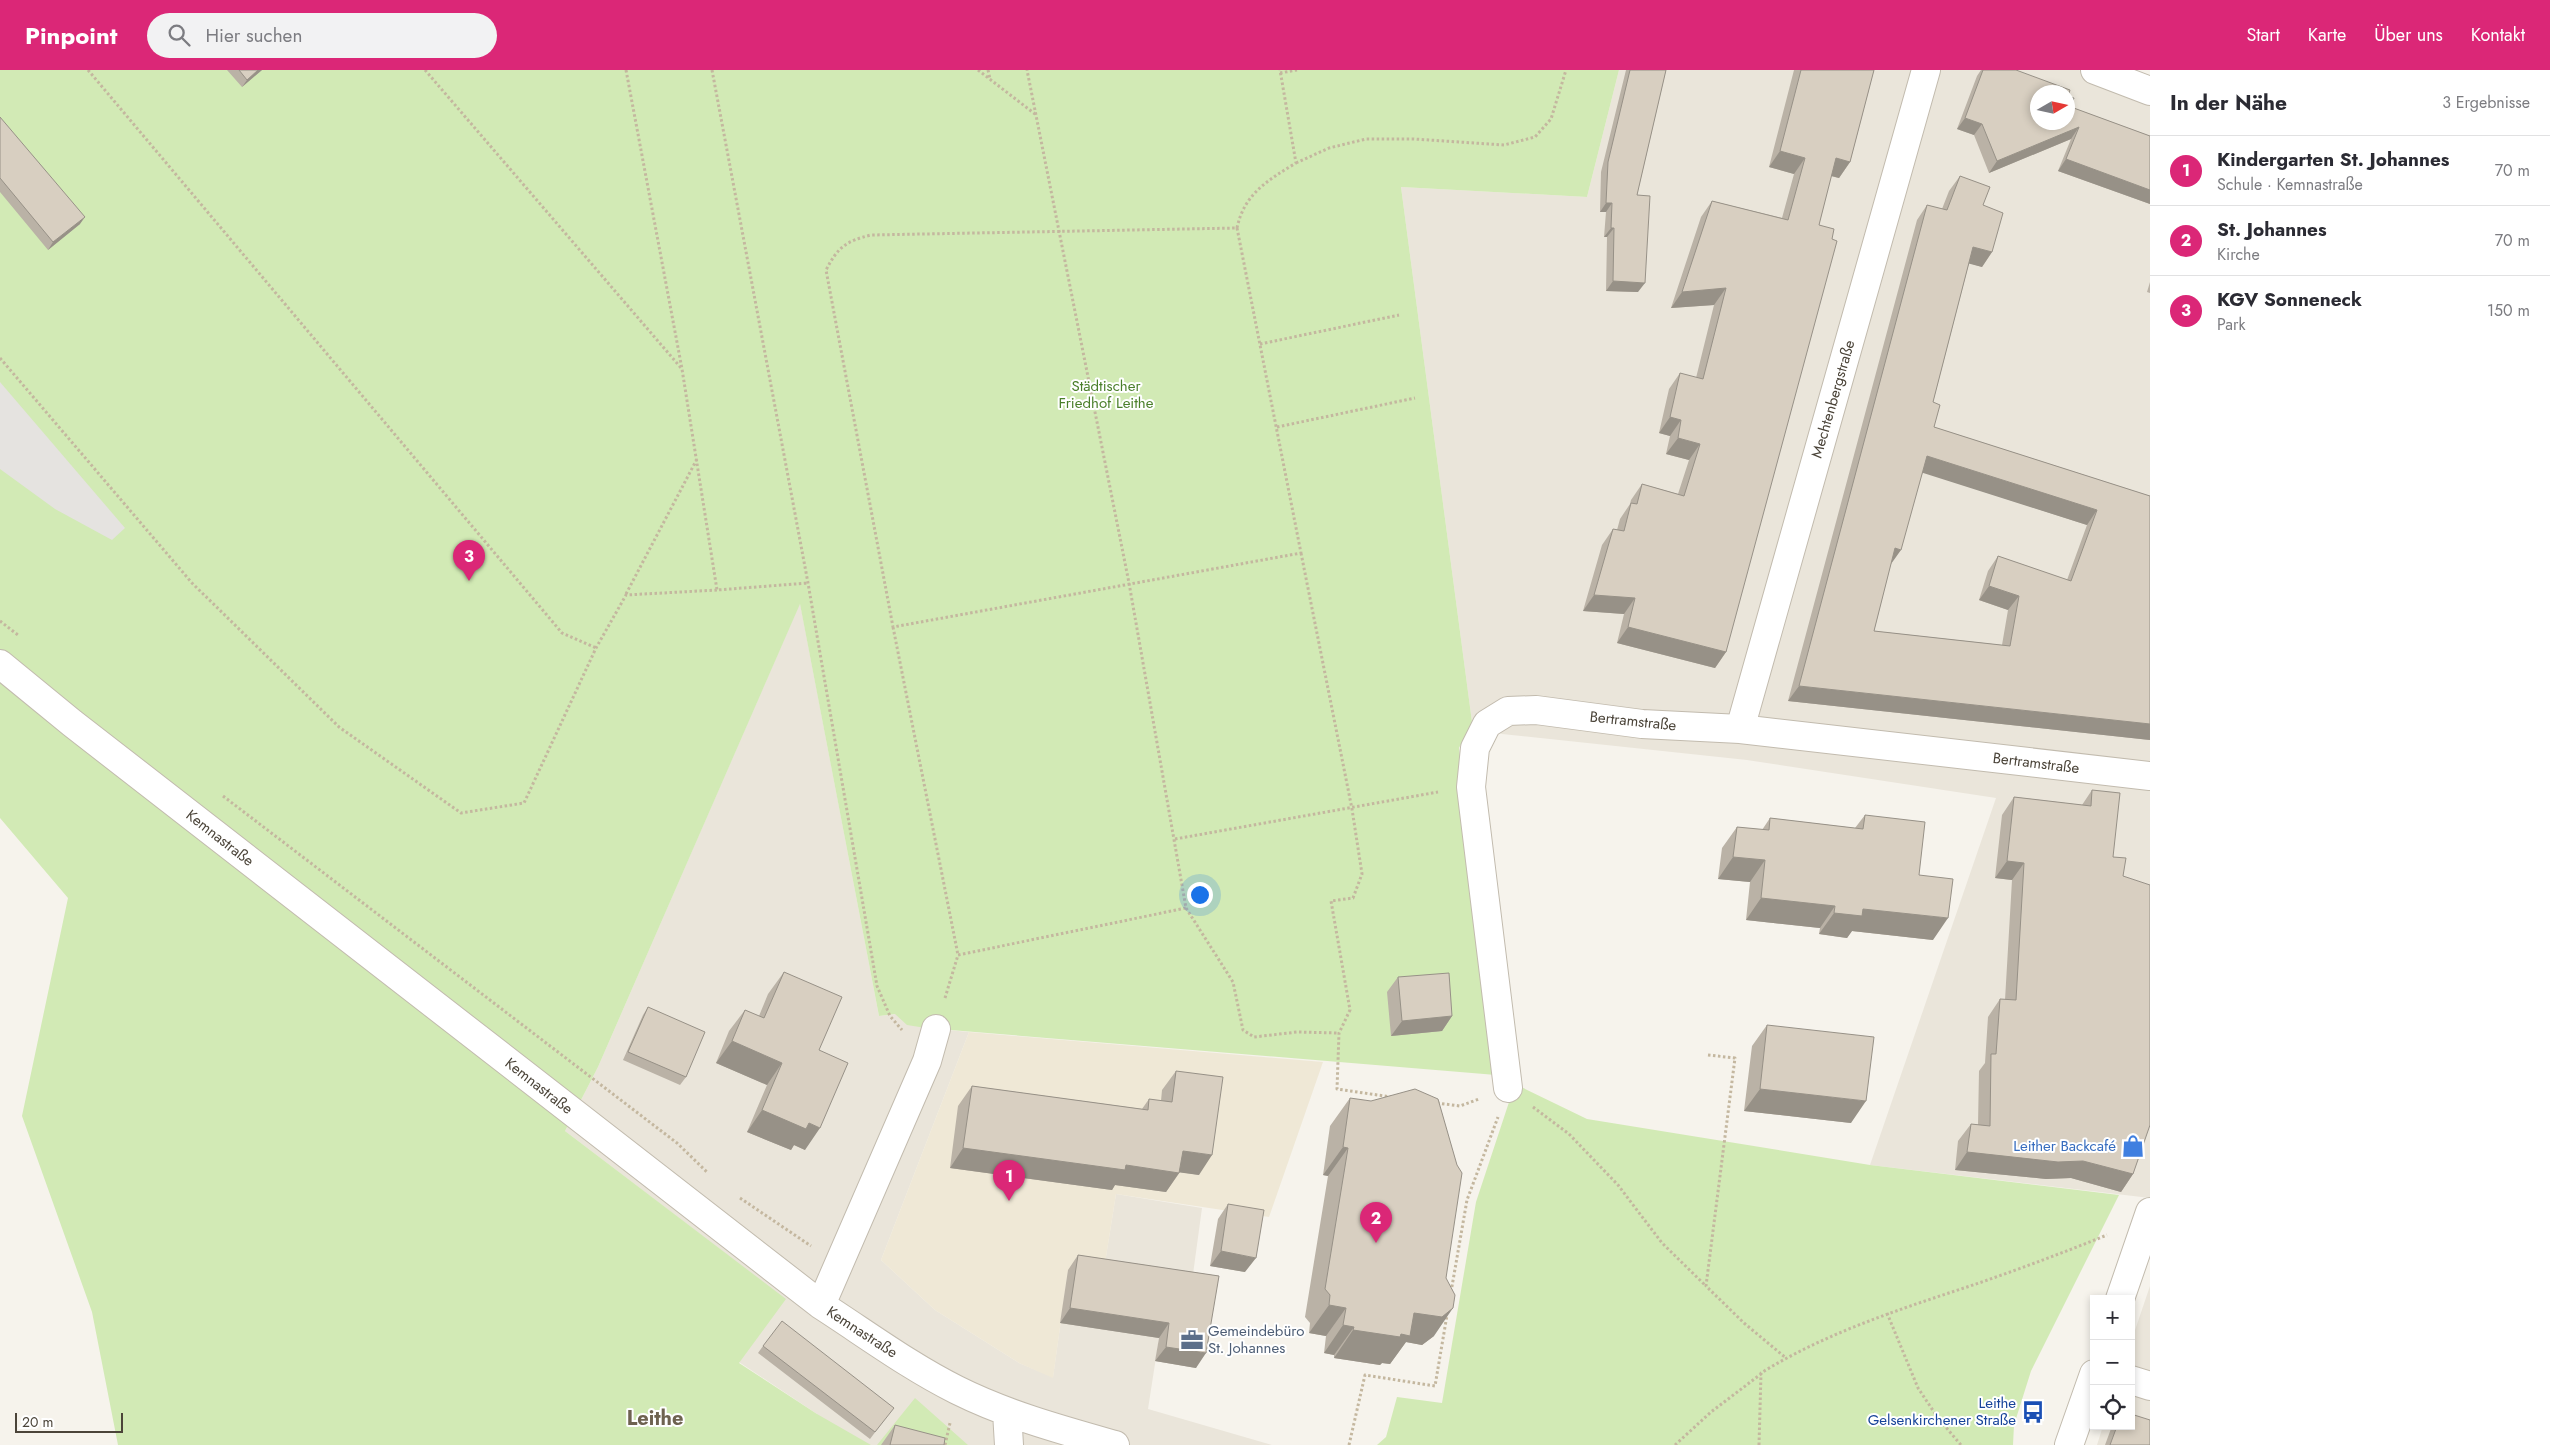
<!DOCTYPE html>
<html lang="de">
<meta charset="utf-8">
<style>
:root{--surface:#fff;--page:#f2f2f3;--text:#2b2b33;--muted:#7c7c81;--line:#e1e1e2;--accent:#db2777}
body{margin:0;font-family:Jost,sans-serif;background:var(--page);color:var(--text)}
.controls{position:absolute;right:15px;bottom:15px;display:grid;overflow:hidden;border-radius:0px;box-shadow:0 2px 8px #0003}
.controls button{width:45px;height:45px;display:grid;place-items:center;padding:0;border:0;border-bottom:1px solid var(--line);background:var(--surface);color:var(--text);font:25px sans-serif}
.compass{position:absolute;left:2030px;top:15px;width:45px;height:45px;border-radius:50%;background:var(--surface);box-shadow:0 2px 8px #0003;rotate:81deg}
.scale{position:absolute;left:15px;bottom:12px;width:108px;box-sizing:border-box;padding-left:5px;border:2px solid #4b4439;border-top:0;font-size:14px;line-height:18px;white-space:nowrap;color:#4b4439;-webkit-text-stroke:4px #fff;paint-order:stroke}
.you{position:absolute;left:1199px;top:824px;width:18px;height:18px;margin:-12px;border:4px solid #fff;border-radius:50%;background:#1a73e8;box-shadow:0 0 0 8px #1a73e833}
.badge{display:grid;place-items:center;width:32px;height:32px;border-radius:50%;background:var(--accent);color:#fff;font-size:16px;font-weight:700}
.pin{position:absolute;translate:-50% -41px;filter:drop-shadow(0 1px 2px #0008)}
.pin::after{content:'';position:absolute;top:26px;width:18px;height:15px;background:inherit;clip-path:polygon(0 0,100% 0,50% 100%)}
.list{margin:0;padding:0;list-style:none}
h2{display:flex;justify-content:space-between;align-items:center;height:65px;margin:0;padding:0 20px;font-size:21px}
h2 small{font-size:16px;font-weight:400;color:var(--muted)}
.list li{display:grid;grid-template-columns:32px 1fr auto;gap:15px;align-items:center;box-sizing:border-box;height:70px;padding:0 20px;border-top:1px solid var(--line)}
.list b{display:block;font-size:19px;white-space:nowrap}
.list p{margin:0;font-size:16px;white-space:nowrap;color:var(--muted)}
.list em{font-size:16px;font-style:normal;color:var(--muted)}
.icon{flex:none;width:28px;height:28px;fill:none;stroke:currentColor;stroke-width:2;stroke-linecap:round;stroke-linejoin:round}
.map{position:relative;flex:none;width:2150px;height:1375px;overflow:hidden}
header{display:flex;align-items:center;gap:30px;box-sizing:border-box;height:70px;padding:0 25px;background:var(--accent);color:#fff}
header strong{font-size:24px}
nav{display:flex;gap:28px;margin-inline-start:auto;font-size:18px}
.search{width:350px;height:45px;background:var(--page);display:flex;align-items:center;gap:12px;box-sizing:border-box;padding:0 18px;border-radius:28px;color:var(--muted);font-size:19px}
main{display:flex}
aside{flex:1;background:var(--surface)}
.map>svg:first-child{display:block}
</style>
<header>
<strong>Pinpoint</strong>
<div class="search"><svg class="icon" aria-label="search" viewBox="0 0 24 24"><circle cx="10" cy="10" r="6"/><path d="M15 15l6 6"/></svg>Hier suchen</div>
<nav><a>Start</a><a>Karte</a><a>Über uns</a><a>Kontakt</a></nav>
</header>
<main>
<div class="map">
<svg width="2150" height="1375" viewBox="0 0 2150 1375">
<rect width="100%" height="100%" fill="#f6f3ec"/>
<path fill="#eae5da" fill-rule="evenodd" d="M1619 0H2079L2150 28V1128L1870 1095 1996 728 1747 690 1502 664 1472 652 1401 117 1587 127ZM2038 22H2068V52H2038Z
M800 533 879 946 896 944 926 958 969 962 881 1190 935 1240 1019 1293 1053 1307 1068 1200 1103 1205 1116 1124 1202 1138 1191 1219 1159 1268 1148 1339 1272 1375H815L817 1344 739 1292 785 1229 565 1061 598 997Z
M2150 1216V1375H2097L2103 1356H2131V1272Z"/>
<path fill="#efe8d6" d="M969 962 1323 992 1269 1147 1116 1124 1103 1206 1068 1200 1053 1308 1019 1293 935 1240 881 1190Z"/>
<path fill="#d2eab5" d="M0 0H1619L1587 127 1401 117 1472 652 1459 678 1496 1005 926 958 907 955 895 944 879 946 800 534 598 997 565 1061 786 1229 739 1293 817 1344 871 1375H118L92 1242 22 1046 68 828 0 748Z
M1515 1014 1587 1049 1870 1095 2119 1125 2031 1301 2014 1355 2013 1375H1377L1386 1367 1397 1327 1442 1333 1476 1132Z
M915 1328 968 1375H877Z"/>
<path fill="#e5e3e0" d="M0 312 125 458 112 470 55 439 0 399Z"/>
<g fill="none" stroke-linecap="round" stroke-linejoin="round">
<defs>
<path id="minor" d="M2095 0 2150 21
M0 594 72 653 821 1235C866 1264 909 1296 957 1320 1007 1345 1062 1360 1115 1375
M1740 659 1926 0
M1508 1018 1471 717 1475 678 1487 654 1508 641 1536 640 1642 654 1740 659 2150 706
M2120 1229 2150 1142
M821 1235 927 991 936 959
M2131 1310 2150 1316
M1007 1342 1009 1375
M2069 1375 2094 1304"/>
</defs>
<use href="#minor" stroke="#c2bbae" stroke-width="30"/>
<path stroke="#c4b79f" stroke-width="3" stroke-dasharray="2.5 2.5" stroke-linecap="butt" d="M88 0 562 563 596 578
M425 0 682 299
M626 0 682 299 717 520 808 513
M712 0 808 513 877 916 890 946 902 960
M978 0 1035 44
M988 0 990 9
M1280 3 1297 0
M1296 93 1329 78 1366 69H1414L1504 75 1535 67 1551 49 1566 0
M1237 158 1301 483 893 557 826 200C838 177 846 171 871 165Z
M1237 158C1244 124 1268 110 1296 93L1280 0
M1260 274 1399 245
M0 288 192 513 339 657 461 743 524 733 596 578 626 525 717 520
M1277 357 1415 328
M1301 483 1352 739 1362 804 1353 828 1331 831 1350 940 1339 963 1337 1019 1391 1027
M626 524 697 389
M0 551 18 565
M893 557 958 885
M223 726 677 1073 708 1103
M1175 769 1438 722
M1186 838 1233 912 1243 960 1254 967 1297 962 1339 963
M945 928 958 885 1186 838 1129 513 1027 0
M1708 985 1735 988 1706 1216 1744 1253 1786 1288
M1437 1033 1460 1036 1479 1029
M1533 1037 1569 1064 1618 1115 1662 1173 1706 1216
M740 1128 811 1176
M1451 1222 1467 1130 1498 1047
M1887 1243 1918 1318 1938 1348 1961 1375
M945 1375 950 1353
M1349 1375 1365 1305 1435 1316 1447 1245
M1675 1375 1711 1342 1761 1304
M1759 1375 1761 1303C1829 1261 1904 1238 1979 1213 2022 1198 2065 1182 2107 1165"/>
<use href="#minor" stroke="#fff" stroke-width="28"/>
</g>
<path fill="#bab2a6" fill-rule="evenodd" d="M227 0H262L242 17Z
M1626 0H1666L1637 125 1638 222 1606 221 1607 167H1604L1606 142H1600L1601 102Z
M1794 0H1874L1850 92 1839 108 1831 106 1819 155 1726 582 1715 598 1617 573 1624 544 1583 541 1602 475 1613 459 1617 460 1620 449 1630 434 1631 430 1642 414 1678 424 1689 390 1666 384 1670 366 1659 363 1669 319 1680 303 1696 308 1714 235 1671 238 1701 147 1712 131 1782 148 1794 104 1769 97Z
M1981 0H2016L2068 27 2071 37 2150 66V134L2058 101 2071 69 1989 103 1974 65 1957 59 1977 6Z
M0 47 80 154 48 180 0 122Z
M1960 106 1983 135 1992 182 1982 197 1969 193 1933 332 1934 357 2150 426V670L1788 631 1917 150 1927 135 1942 139 1949 121ZM1923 402 2087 455 2067 510 1998 486 1988 501 1979 530 2008 540 2002 575 1874 561 1891 493Z
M2150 212V223L2147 222Z
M2092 720 2113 787 2123 806 2133 1104 2121 1122 2071 1108 2046 1109 1955 1100 1958 1071 1971 1054 1978 1055 1979 1001 1985 993 1988 947 2000 929 2005 930 2012 810 1995 808 2002 745 2014 727 2082 735Z
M1865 745 1919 805 1933 870 1852 861 1847 868 1819 864 1820 858 1746 850 1750 812 1718 809 1722 778 1737 757 1762 760 1770 748 1855 758Z
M784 902 819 980 805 1080 794 1075 791 1080 747 1062 767 1015 716 993 729 961 745 940 759 946 768 924Z
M1398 907 1452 946 1442 961 1391 966 1387 922Z
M648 937 686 1007 680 1015 623 990 643 945Z
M1767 955 1851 1053 1744 1041 1752 976Z
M1176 1001 1199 1105 1180 1102 1166 1122 1115 1115 1112 1120 950 1098 958 1036 972 1016 1142 1039 1149 1029 1161 1031 1162 1020Z
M1350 1028 1434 1266 1422 1275 1406 1272 1390 1294 1382 1293 1380 1295 1334 1288V1285L1324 1283 1326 1266 1309 1263 1310 1253 1305 1247 1328 1106 1323 1105 1330 1056Z
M1228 1134 1245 1202 1210 1196 1218 1149Z
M1078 1185 1219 1206 1196 1298 1155 1291 1159 1268 1060 1253 1068 1200Z
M763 1276 888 1345 870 1369 758 1283Z
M895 1355 944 1375H881Z
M2112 1356H2131L2150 1375H2105Z"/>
<path fill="#979187" d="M258 0H262L242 17 247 10Z
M1965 48 1982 54 1974 65 1957 59Z
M2079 57 2071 69 1989 103 1997 91Z
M1780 81 1805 88 1794 104 1769 97Z
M1836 88 1850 92 1839 108 1824 104Z
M2066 89 2150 120V134L2058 101Z
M1606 133H1612L1606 142H1600Z
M85 147 80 154 48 180 53 172Z
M1611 158H1614L1607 167H1604Z
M1973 177 1992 182 1982 197 1963 192Z
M1613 211 1645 213 1638 222 1606 221Z
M1726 218 1714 235 1671 238 1682 222Z
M1670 347 1681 350 1670 366 1659 363Z
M1678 368 1700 374 1689 390 1666 384Z
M1927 386 2097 440 2087 455 1917 401Z
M1895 478 1901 480 1891 494Z
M1989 516 2019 526 2008 540 1979 530Z
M1594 525 1635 528 1624 544 1583 541Z
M1628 557 1726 582 1715 598 1617 573Z
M1799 616 2150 654V670L1788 631Z
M1733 787 1765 790 1750 812 1718 809Z
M2007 791 2024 793 2012 810 1995 808Z
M1761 828 1835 836 1820 858 1746 850Z
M1863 839 1948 848 1933 870 1852 861 1847 868 1819 864 1834 843Z
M1452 946 1442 961 1391 966 1402 951Z
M732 971 782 993 767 1015 716 993Z
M1760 1019 1866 1031 1851 1053 1744 1041Z
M762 1040 809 1053 820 1058 805 1080 794 1075 791 1080 747 1062Z
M1343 1077 1348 1078 1328 1106 1323 1105Z
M963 1078 1126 1095 1179 1103 1166 1122 1115 1115 1112 1120 950 1098Z
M1183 1081 1212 1085 1199 1105 1169 1101Z
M1967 1082 2083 1091 2133 1104 2121 1122 2071 1108 2046 1109 1955 1100Z
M1221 1181 1256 1188 1245 1202 1210 1196Z
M1329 1235 1346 1238 1326 1266 1309 1263Z
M1070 1238 1169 1253 1159 1268 1060 1253Z
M1453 1238 1434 1266 1422 1275 1406 1272 1390 1294 1382 1293 1380 1295 1334 1288 1353 1260 1414 1243Z
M1343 1255 1354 1257 1334 1285 1324 1283Z
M1166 1277 1206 1283 1196 1298 1155 1291Z"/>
<path fill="#d8cfc1" stroke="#979187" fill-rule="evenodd" d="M239 0H258L247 10Z
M1630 0H1666L1637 125 1650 126 1645 213 1613 211 1614 158H1611L1612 133H1606L1608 92Z
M1801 0H1874L1850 92 1836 88 1819 155 1834 159 1832 169 1837 171 1726 582 1628 557 1635 528 1594 525 1613 459 1624 461 1631 433 1637 434 1642 414 1684 426 1700 374 1678 368 1681 350 1670 347 1680 303 1703 309 1726 218 1682 222 1712 131 1788 150 1805 88 1780 81Z
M1983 0H2016L2070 20 2068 27 2074 28 2071 37 2150 66V120L2066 89 2079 57 1997 91 1982 54 1965 48ZM2038 22H2068V52H2038Z
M0 47 85 147 53 172 0 108Z
M1960 106 1990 117 1983 135 2003 143 1992 182 1973 177 1933 332 1940 335 1934 357 2150 426V654L1799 616 1927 135 1947 140ZM1927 386 2097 440 2071 511 1998 486 1989 516 2019 526 2010 576 1874 561 1895 478 1901 480Z
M2092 720 2120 723 2113 787 2126 788 2123 806 2150 815V1055L2133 1104 2083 1091 2058 1092 1967 1082 1971 1054 1990 1056 1991 984H1996L2000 929 2016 930 2024 793 2007 791 2014 727 2091 736Z
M1865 745 1925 752 1919 805 1953 809 1948 848 1863 839 1862 846 1834 843 1835 836 1761 828 1765 790 1733 787 1737 757 1769 760 1770 748 1863 759Z
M784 902 842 927 819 980 848 993 820 1058 809 1053 806 1059 762 1040 782 993 732 971 745 940 764 948Z
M1449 903 1452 946 1402 951 1398 907Z
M648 937 705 962 686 1007 628 982Z
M1767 955 1874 967 1866 1031 1760 1019Z
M1176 1001 1223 1007 1212 1085 1183 1081 1179 1103 1126 1095 1125 1100 963 1078 972 1016 1148 1040 1149 1029 1172 1032Z
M1415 1019 1438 1029 1457 1095 1462 1103 1446 1208 1455 1225 1453 1238 1442 1247 1414 1243 1410 1266 1401 1264 1400 1267 1353 1260 1354 1257 1343 1255 1346 1238 1329 1235 1330 1225 1325 1219 1348 1078 1343 1077 1350 1028 1371 1031Z
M1228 1134 1264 1140 1256 1188 1221 1181Z
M1078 1185 1219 1206 1206 1283 1166 1277 1169 1253 1070 1238Z
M782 1251 894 1338 875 1362 763 1276Z
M2131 1344 2150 1350V1375H2110L2117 1356H2131Z
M895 1355 945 1368 944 1375H890Z"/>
<defs>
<symbol id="shop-bare" viewBox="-9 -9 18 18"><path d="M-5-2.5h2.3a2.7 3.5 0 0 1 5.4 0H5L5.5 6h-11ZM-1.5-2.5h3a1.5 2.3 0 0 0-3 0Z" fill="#3f7fe0" stroke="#fff" stroke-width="2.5" paint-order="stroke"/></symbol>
<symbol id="office-bare" viewBox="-9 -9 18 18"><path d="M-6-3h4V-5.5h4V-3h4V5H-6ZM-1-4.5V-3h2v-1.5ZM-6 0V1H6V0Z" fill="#5c6f8a" stroke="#fff" stroke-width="2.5" paint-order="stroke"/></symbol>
<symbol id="bus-bare" viewBox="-9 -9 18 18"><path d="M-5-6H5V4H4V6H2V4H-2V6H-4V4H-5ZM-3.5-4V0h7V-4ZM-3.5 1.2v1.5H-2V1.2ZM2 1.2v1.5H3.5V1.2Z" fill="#1a4fb4" stroke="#fff" stroke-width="2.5" paint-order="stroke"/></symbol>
</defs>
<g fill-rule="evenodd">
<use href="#shop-bare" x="2117" y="1060" width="32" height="32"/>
<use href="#office-bare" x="1176" y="1254" width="32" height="32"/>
<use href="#bus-bare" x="2017" y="1326" width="32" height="32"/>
</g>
<g text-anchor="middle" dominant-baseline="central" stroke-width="4" stroke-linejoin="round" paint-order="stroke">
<g font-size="15" fill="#4a7f2a" stroke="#fff">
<text x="1106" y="316">Städtischer<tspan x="1106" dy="17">Friedhof Leithe</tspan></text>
</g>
<g font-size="15" fill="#4b4439" stroke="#fff">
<text transform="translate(1833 329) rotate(-74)">Mechtenbergstraße</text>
<text transform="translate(1633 651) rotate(6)">Bertramstraße</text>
<text transform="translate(2036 693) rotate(7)">Bertramstraße</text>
<text transform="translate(220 768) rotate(38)">Kemnastraße</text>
<text transform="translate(539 1016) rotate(38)">Kemnastraße</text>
<text transform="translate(862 1262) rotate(33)">Kemnastraße</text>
</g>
<g font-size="15" fill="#366cbe" stroke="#fff" text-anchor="end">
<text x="2116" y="1076">Leither Backcafé</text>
</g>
<g font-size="15" fill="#4e5e75" stroke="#fff" text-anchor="start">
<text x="1208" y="1261">Gemeindebüro<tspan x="1208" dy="17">St. Johannes</tspan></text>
</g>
<g font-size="15" fill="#164399" stroke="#fff" text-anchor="end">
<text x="2016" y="1333">Leithe<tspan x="2016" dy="17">Gelsenkirchener Straße</tspan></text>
</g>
<g font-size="20" font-weight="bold" fill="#6e6250" stroke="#fff">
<text x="655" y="1348">Leithe</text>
</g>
</g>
</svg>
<div class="controls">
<button>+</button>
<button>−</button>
<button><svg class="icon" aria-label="locate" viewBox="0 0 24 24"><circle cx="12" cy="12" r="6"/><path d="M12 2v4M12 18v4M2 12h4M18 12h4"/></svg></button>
</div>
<svg class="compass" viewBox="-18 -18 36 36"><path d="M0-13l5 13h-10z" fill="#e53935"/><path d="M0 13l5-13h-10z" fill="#7c7c81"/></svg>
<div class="scale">20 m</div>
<div class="you"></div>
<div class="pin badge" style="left:1009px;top:1131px">1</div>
<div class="pin badge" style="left:1376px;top:1173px">2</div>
<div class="pin badge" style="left:469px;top:511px">3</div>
</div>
<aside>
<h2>In der Nähe<small>3 Ergebnisse</small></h2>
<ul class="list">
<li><span class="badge">1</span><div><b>Kindergarten St. Johannes</b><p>Schule · Kemnastraße</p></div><em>70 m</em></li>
<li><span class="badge">2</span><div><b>St. Johannes</b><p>Kirche</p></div><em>70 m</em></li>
<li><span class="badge">3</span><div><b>KGV Sonneneck</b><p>Park</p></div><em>150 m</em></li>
</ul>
</aside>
</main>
